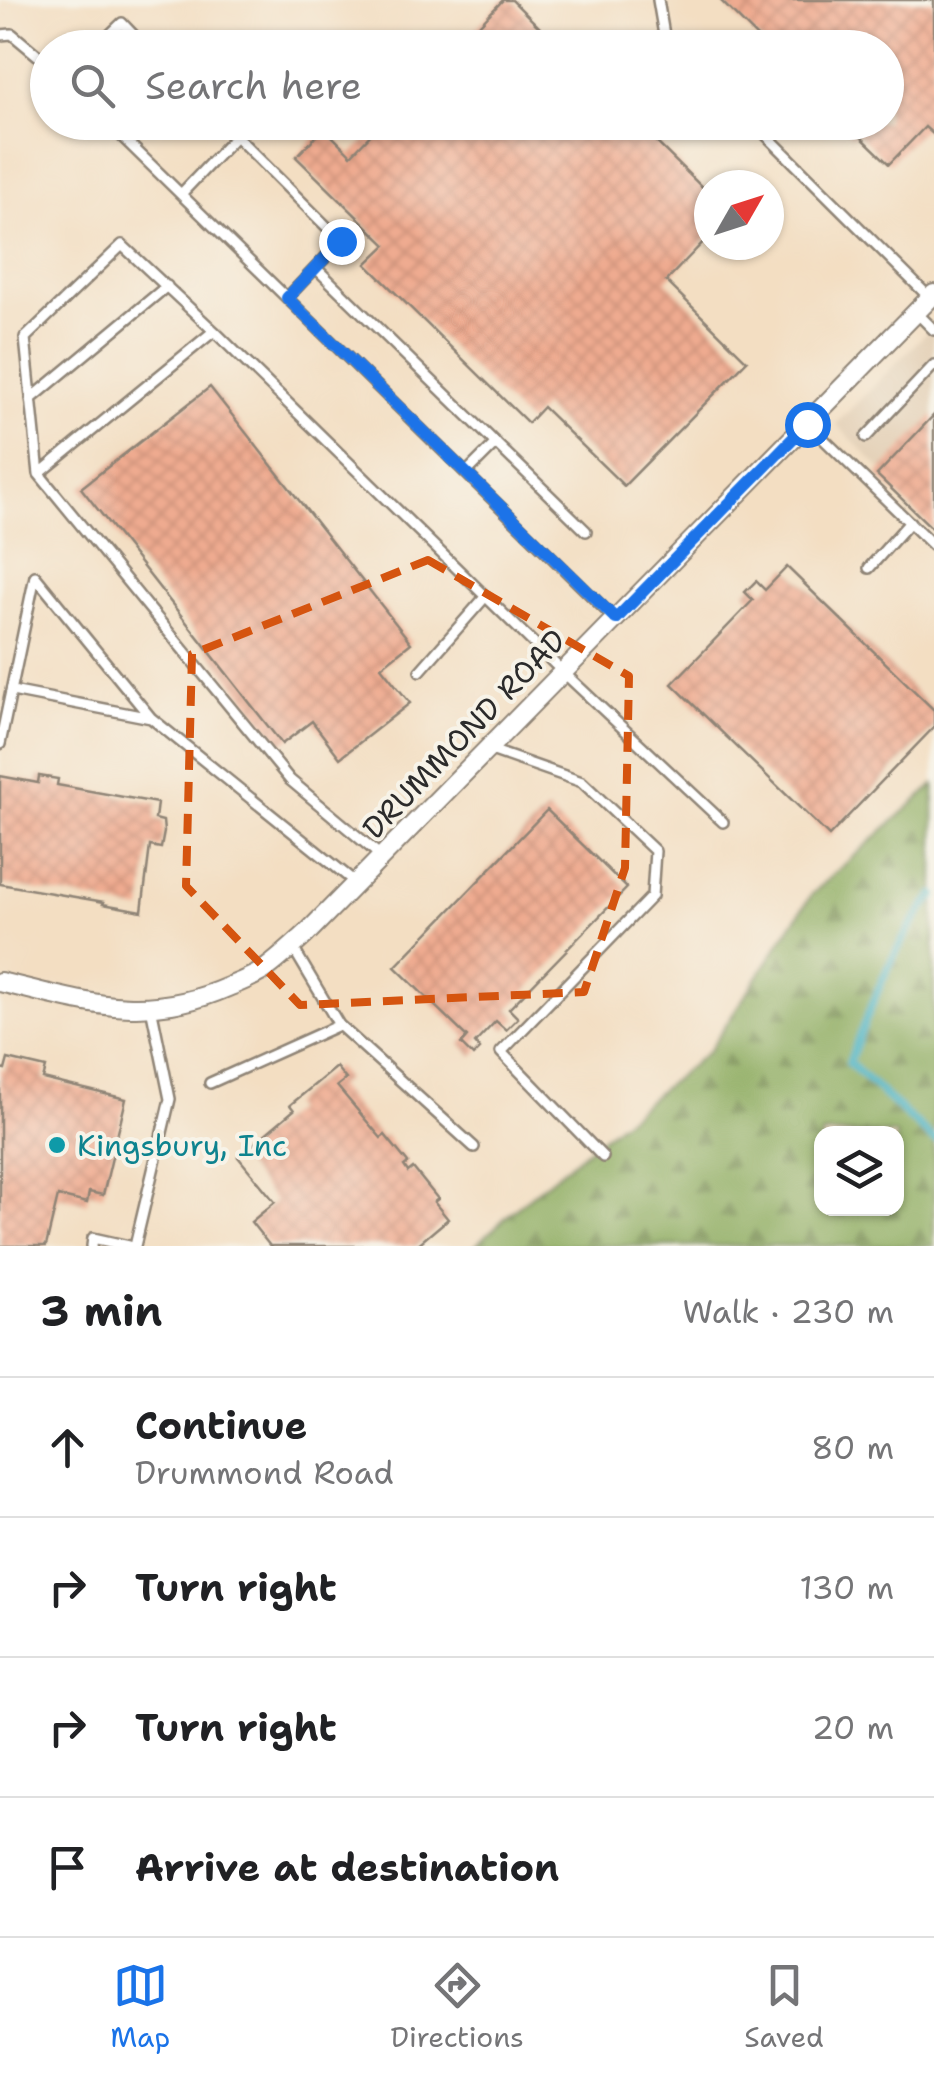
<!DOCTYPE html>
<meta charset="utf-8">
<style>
:root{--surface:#fff;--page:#f2f2f2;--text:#202124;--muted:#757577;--line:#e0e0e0;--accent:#1a73e8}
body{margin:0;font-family:"Shantell Sans",sans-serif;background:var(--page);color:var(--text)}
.controls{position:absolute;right:30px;bottom:30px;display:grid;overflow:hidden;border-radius:20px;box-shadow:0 2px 8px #0004}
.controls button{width:90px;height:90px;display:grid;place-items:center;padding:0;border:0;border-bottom:2px solid var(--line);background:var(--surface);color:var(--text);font:50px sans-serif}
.compass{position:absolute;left:694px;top:170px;width:90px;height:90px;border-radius:50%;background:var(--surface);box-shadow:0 2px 8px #0004;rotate:51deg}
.stop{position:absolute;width:30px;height:30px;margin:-22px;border:8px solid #1a73e8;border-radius:50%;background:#fff}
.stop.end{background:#1a73e8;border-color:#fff;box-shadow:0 2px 10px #0008}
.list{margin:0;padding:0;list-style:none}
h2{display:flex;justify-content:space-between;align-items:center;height:130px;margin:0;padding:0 40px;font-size:42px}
h2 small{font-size:32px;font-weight:400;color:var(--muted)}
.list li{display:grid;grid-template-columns:65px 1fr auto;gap:30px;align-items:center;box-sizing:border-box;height:140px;padding:0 40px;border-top:2px solid var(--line)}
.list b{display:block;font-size:38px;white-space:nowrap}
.list p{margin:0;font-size:32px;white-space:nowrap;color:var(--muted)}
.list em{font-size:32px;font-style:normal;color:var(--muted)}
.icon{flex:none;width:55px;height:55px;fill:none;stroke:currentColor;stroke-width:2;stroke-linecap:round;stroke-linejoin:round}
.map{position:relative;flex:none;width:934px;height:1246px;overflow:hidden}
.search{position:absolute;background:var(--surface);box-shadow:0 2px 8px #0004;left:30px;right:30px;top:30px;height:110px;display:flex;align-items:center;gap:25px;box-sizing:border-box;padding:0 35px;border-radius:55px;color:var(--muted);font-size:38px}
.sheet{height:690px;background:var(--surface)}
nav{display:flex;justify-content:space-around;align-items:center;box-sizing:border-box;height:140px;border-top:2px solid var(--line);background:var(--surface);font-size:28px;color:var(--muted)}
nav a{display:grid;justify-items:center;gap:5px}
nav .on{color:var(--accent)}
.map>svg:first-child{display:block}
</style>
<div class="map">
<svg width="934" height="1246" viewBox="0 0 934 1246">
<defs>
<pattern id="forest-firs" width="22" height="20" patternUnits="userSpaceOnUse" patternTransform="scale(2.5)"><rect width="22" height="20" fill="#8cab5e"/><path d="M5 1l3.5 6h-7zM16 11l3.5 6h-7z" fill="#738b4e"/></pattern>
<pattern id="building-cross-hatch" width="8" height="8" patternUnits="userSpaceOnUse" patternTransform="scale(2.5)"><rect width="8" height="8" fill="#efab90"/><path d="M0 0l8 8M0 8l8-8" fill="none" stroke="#cd937c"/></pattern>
</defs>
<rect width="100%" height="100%" fill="#f7f3e8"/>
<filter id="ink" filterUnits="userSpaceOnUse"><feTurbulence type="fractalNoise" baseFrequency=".01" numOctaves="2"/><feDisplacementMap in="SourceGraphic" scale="20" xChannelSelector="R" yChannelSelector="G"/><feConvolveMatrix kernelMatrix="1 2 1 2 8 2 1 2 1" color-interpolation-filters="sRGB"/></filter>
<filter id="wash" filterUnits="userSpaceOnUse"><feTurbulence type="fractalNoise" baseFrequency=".0048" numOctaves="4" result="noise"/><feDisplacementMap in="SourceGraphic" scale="40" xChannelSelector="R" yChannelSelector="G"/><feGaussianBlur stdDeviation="2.25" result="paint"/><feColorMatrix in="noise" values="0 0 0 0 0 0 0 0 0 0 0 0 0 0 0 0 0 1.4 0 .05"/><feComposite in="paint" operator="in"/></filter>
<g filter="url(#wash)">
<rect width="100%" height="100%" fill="#f3dec2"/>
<path fill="#e2cdb2" d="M934 325V522L836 424Z"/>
<path fill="url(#forest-firs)" stroke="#5c6b44" stroke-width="2.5" fill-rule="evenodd" d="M934 785V1246H475L516 1208 709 1051 812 894ZM822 1134H896V1208H822Z"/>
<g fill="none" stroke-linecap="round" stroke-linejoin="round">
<path stroke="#42afc0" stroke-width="8" d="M934 895C893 944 871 1005 849 1063L934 1140"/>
</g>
<g id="blocks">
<path fill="url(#building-cross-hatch)" d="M503 0H512L560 48H457Z
M720 0H934V135L925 127 889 164 856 132 852 136 839 122H886V48H768Z
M383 122H636L709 194V236L666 281 747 361 624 486 543 407 528 423 366 264 386 245 296 157 324 128 351 155Z
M210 387 411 643 381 667 410 703 340 758 312 721 282 744 81 488Z
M934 415V530L877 475Z
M787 567 934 710V727L829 836 672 684 753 600 745 592 756 581 765 590Z
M0 776 38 783 39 776 58 779 57 785 157 803 155 819 163 821 164 832 161 848 150 846 142 911 103 904 104 902 0 884Z
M547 810 627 888 509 1009 518 1018 506 1030 496 1021 475 1043 480 1049 473 1056 461 1044 467 1037 395 967Z
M8 1059 46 1068 43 1079 126 1099 103 1195 89 1192 87 1203 58 1196 46 1246H0V1069L5 1070Z
M336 1067 346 1079 337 1086 381 1138 385 1135 408 1163 404 1166 408 1172 413 1168 438 1199 434 1202 448 1219 416 1246H270L251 1222 275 1202 238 1157 294 1110 290 1105Z"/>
</g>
</g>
<g filter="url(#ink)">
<use href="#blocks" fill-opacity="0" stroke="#8f8476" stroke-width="2.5"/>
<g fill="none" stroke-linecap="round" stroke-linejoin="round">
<defs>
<path id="lane" d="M658 0 664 35 677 48
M0 35 12 34 48 64
M96 48 122 23 146 48
M107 122 615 619
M222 122 341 241 287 298
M753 122 930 298
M181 194 236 136
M316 268 586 531
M916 312 934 330
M31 399 167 286
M807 423 934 546
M866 437 934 365
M466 473 496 443
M39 474 25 338 122 245 214 331
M869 568 910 522
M420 671 486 596
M12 691 151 718
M0 744 35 576 151 718 356 883
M488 749 582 782 655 851 652 896 501 1052 603 1157
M382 857 290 780 39 474 214 331 563 672 723 822
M292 946 339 1025 474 1147
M210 1083 339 1025
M92 1246 93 1238 129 1246
M135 1246 170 1099 151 1007"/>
<path id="street" d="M0 982C84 1002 144 1024 228 987 240 982 253 977 264 970 278 960 292 947 305 935L934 294"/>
</defs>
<use href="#lane" stroke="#8f8476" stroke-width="14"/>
<use href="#street" stroke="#8f8476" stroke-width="22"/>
<use href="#lane" stroke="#fff" stroke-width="9"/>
<use href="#street" stroke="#fff" stroke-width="18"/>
</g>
</g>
<g fill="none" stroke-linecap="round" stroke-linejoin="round" filter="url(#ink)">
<path stroke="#1a73e8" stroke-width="12" d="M341 241 287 298 616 619 807 424"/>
</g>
<path fill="none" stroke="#d5540f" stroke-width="8" stroke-dasharray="20 12" stroke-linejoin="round" d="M428 560 629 676 625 868 584 992 300 1005 186 886 192 654Z"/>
<circle fill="#0f9aa8" stroke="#f7f3e8" stroke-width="4" cx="57" cy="1145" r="10"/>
<g text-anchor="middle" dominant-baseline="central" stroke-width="8" stroke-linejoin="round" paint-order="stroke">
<g font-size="30" fill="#2b2b2b" stroke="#f7f3e8">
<text transform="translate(464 734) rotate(-46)">DRUMMOND ROAD</text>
</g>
<g font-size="30" fill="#0d838f" stroke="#f7f3e8" text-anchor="start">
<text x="77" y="1145">Kingsbury, Inc</text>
</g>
</g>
</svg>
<div class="controls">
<button><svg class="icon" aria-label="layers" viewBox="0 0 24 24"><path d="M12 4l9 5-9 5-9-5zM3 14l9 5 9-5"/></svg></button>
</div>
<svg class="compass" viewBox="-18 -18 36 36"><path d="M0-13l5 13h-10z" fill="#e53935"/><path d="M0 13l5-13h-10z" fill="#757577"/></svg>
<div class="stop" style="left:807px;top:424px"></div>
<div class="stop end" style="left:341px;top:241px"></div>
<div class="search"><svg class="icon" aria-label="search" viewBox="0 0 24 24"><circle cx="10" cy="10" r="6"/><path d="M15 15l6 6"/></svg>Search here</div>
</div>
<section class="sheet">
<h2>3 min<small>Walk · 230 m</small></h2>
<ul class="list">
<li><svg class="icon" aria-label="ahead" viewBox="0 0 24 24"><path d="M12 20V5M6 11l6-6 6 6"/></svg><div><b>Continue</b><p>Drummond Road</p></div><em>80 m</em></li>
<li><svg class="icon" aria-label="right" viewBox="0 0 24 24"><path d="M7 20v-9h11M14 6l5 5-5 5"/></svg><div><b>Turn right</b></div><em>130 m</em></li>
<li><svg class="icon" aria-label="right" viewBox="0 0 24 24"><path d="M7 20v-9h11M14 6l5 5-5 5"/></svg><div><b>Turn right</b></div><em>20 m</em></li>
<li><svg class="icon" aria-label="arrive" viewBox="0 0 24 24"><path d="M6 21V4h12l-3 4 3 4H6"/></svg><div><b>Arrive at destination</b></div></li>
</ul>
</section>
<nav>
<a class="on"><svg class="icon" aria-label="map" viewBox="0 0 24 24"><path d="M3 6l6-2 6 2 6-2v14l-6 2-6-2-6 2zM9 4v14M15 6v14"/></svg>Map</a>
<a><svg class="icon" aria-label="directions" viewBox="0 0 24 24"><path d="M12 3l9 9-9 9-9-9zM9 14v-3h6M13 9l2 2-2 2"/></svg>Directions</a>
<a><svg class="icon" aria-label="saved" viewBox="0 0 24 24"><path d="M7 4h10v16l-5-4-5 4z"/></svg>Saved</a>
</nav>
